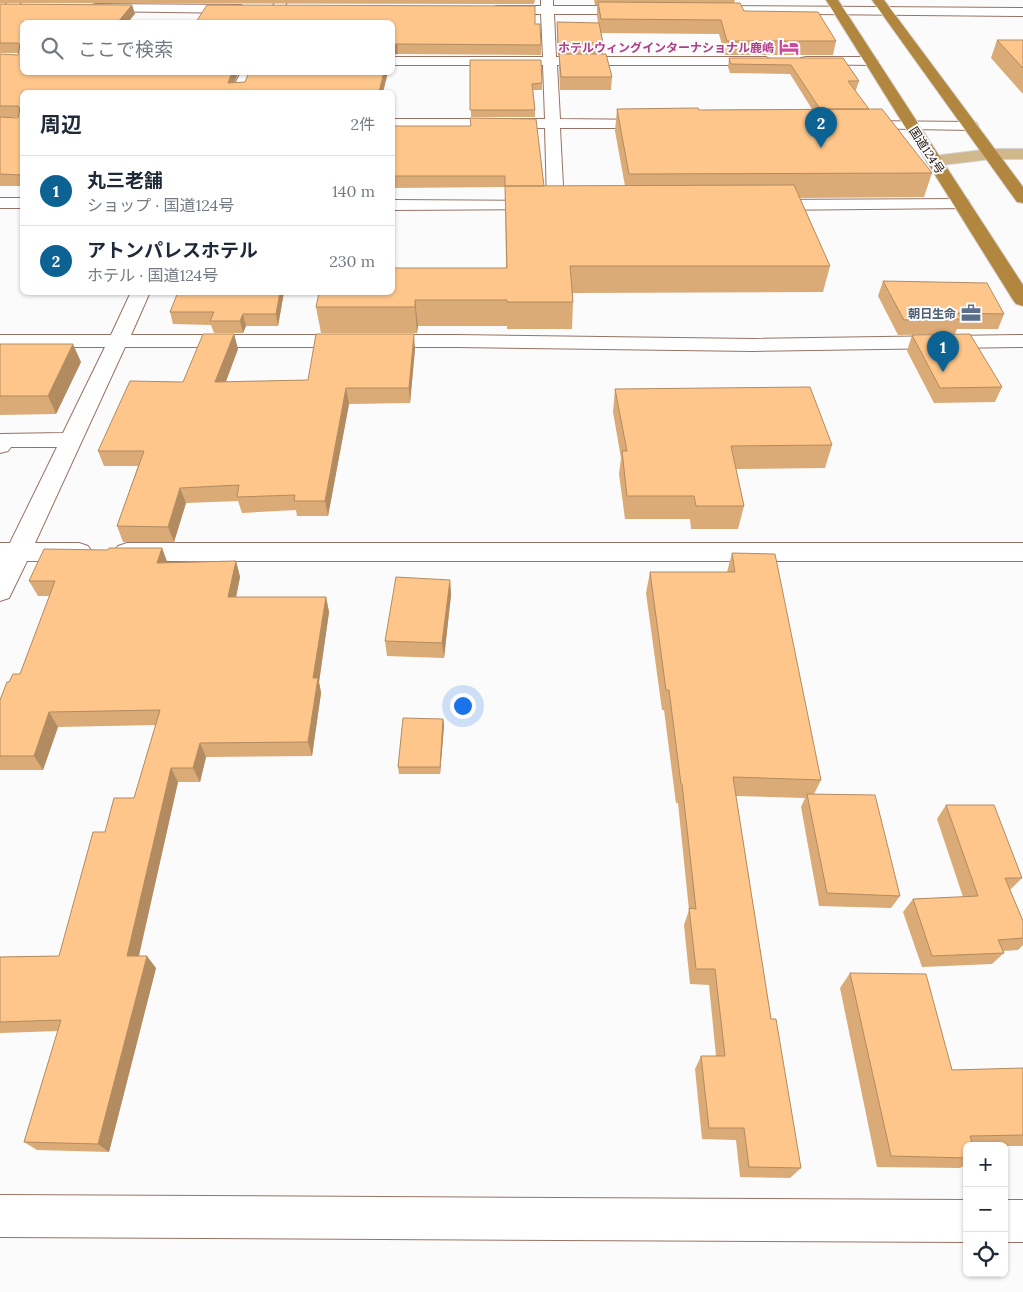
<!DOCTYPE html>
<html lang="ja">
<meta charset="utf-8">
<style>
:root{--surface:#fff;--page:#f6f6f7;--text:#1f2937;--muted:#747a83;--line:#e0e1e3;--accent:#0d6294}
body{margin:0;font-family:Lora,"Noto Sans JP",serif;background:var(--page);color:var(--text)}
.controls{position:absolute;right:15px;bottom:15px;display:grid;overflow:hidden;border-radius:8px;box-shadow:0 1px 4px #0004}
.controls button{width:45px;height:45px;display:grid;place-items:center;padding:0;border:0;border-bottom:1px solid var(--line);background:var(--surface);color:var(--text);font:25px sans-serif}
.you{position:absolute;left:462px;top:705px;width:18px;height:18px;margin:-12px;border:4px solid #fff;border-radius:50%;background:#1a73e8;box-shadow:0 0 0 8px #1a73e833}
.badge{display:grid;place-items:center;width:32px;height:32px;border-radius:50%;background:var(--accent);color:#fff;font-size:16px;font-weight:700}
.pin{position:absolute;translate:-50% -41px;filter:drop-shadow(0 1px 2px #0008)}
.pin::after{content:'';position:absolute;top:26px;width:18px;height:15px;background:inherit;clip-path:polygon(0 0,100% 0,50% 100%)}
.list{margin:0;padding:0;list-style:none}
h2{display:flex;justify-content:space-between;align-items:center;height:65px;margin:0;padding:0 20px;font-size:21px}
h2 small{font-size:16px;font-weight:400;color:var(--muted)}
.list li{display:grid;grid-template-columns:32px 1fr auto;gap:15px;align-items:center;box-sizing:border-box;height:70px;padding:0 20px;border-top:1px solid var(--line)}
.list b{display:block;font-size:19px;white-space:nowrap}
.list p{margin:0;font-size:16px;white-space:nowrap;color:var(--muted)}
.list em{font-size:16px;font-style:normal;color:var(--muted)}
.icon{flex:none;width:28px;height:28px;fill:none;stroke:currentColor;stroke-width:2;stroke-linecap:round;stroke-linejoin:round}
.map{position:relative;flex:none;width:1023px;height:1292px;overflow:hidden}
.search{position:absolute;background:var(--surface);box-shadow:0 1px 4px #0004;left:20px;top:20px;width:375px;height:55px;display:flex;align-items:center;gap:12px;box-sizing:border-box;padding:0 18px;border-radius:8px;color:var(--muted);font-size:19px}
.panel{position:absolute;background:var(--surface);box-shadow:0 1px 4px #0004;left:20px;top:90px;width:375px;height:205px;border-radius:8px}
.map>svg:first-child{display:block}
</style>
<div class="map">
<svg width="1023" height="1292" viewBox="0 0 1023 1292">
<rect width="100%" height="100%" fill="#fbfbfb"/>
<g fill="none" stroke-linecap="round" stroke-linejoin="round">
<defs>
<path id="minor" d="M10 0H23L4 20 0 21V10Z
M276 0H288L277 22H265Z
M541 0H553V6H633L639 10 633 14H554L556 57H766L773 61 766 65H557L560 119 653 120 658 121 660 124 658 127 653 128H560L564 205 562 209 392 210V200L547 201 545 128 392 127V119H545L543 65H392V57H543L541 14H496L490 10 496 6H541Z
M96 4 241 5 247 9 241 13 92 11 90 8 92 5Z
M706 6 1023 8V16L702 13 700 10Z
M806 57H871L878 61 871 65 801 64 799 61 801 58Z
M241 72H255L245 92H231Z
M859 121 971 122 976 123 978 126 976 129 971 130 854 128 852 125 854 122Z
M0 198H22V208H0Z
M962 199 968 200 970 204 968 208 766 210 760 209 758 205 760 201 766 200Z
M131 292H150L131 335H456L753 339 1023 335V347L753 351 456 347H125L35 543H79L88 546 92 552 88 558 79 561H27L9 598 0 601V543H10L57 447H11L8 451 0 453V434L63 433 105 347H0V335H111Z
M127 543H1023V561H127L118 558 114 552 118 546Z
M0 1195 967 1200V1242L0 1237Z
M1004 1200H1023V1242H1004Z"/>
<path id="major" d="M991 149H1023V159H991L934 166 928 164 926 161 928 158 934 156Z"/>
<path id="highway" d="M826 0H838L1023 285V306L1016 304 1013 300Z
M872 0H884L1023 187V203L1017 202Z"/>
</defs>
<use href="#minor" stroke="#977365" stroke-width="2"/>
<use href="#major" stroke="#d7d4d3" stroke-width="2"/>
<use href="#highway" stroke="#d7d4d3" stroke-width="2"/>
<use href="#minor" fill="#fff" fill-rule="evenodd"/>
<use href="#major" fill="#d0b78c" fill-rule="evenodd"/>
<use href="#highway" fill="#b1873f" fill-rule="evenodd"/>
</g>
<path fill="#daaa77" d="M0 0H535L534 4 0 3Z
M594 0H735L734 3 744 11 836 41 833 55H725L719 34 601 33 603 43V54L612 77 611 90H560L559 67V55H558L557 35V22L598 23 597 16V5H595Z
M0 4 132 5 135 14 22 72 234 83 245 82 249 72H388L383 92H22V186H0V117L18 118V117H0V54L18 55 19 53H0Z
M392 22 535 24 541 45V55L398 54Z
M997 40H1023V94L991 58Z
M729 58H843L859 81 856 90H855L869 109 932 173 924 197 800 198 830 266 823 292 572 293 573 302 572 329H507V326H418L417 333H321L316 307 372 293 506 268 505 187 392 188V126L544 186H625L615 131 617 109 699 110 812 109 790 74 730 73 728 67Z
M470 60 542 83V90H533L535 110V117H471Z
M883 281 1004 314 998 329H957L955 334 898 335 878 296Z
M284 292 278 326H246L243 333H214L211 325 173 324 170 312Z
M234 334 238 349 225 382 308 380 415 349 410 403 349 404 328 516H297L296 510 242 513 238 501 186 503 174 542H123L117 526 138 466H104L98 451 183 382Z
M912 335 1002 387 995 402 934 403 907 351Z
M0 344 81 362 56 414 0 415Z
M615 389 832 445 825 468 736 469 744 506 738 529H691L690 519H625L619 474 621 458 613 412Z
M162 548 167 562 236 561 240 577 236 597H326L329 612 319 682 321 693 312 756 206 757 200 782H178L139 956 156 968 109 1152 37 1150 24 1142 58 1031 0 1033V957L59 956 105 832 134 798 156 725 58 727 43 770H0V700L9 682 20 674 50 596H38L29 581 108 550Z
M732 553 821 780 814 794 900 896 891 908 819 906 801 807 805 798 736 796 771 1019 801 1168 790 1178 740 1177 736 1140 702 1139 695 1069 701 1056H716L709 985 690 984 684 925 689 910 678 803H676L664 710H662L646 593 650 572H727Z
M450 580 451 595 444 658 387 656 385 641Z
M443 719 444 726 440 774H399L398 767Z
M946 805 1022 878 1010 890 1023 921V945L1018 950 1003 951 1004 953 992 964 922 967 903 912 913 899 963 897 937 819Z
M850 973 952 1070 1023 1068V1146H967V1164L960 1168 877 1167 840 988Z"/>
<path fill="#b28b61" d="M132 5 135 14 128 22H118Z
M397 44 398 54 392 55V45Z
M232 72H239L230 92 228 83Z
M384 72H388L383 92H379Z
M280 292H284L278 326 276 314Z
M415 300 418 326 417 333 415 307Z
M243 314 246 326 243 333 240 321Z
M234 334 238 349 220 398 215 382Z
M414 334 415 349 410 403 409 388Z
M73 344 81 362 56 414 48 396Z
M346 388 349 404 328 516 325 501Z
M180 488 186 503 174 542 168 527Z
M162 548 168 564 157 563Z
M236 561 240 577 233 612 228 597Z
M450 580 451 595 444 658 442 643Z
M326 597 329 612 319 682 321 693 312 756 308 742 313 678Z
M49 712 58 727 43 770 34 756Z
M443 719 444 726 440 774V767Z
M200 743 206 757 200 782 193 768Z
M171 768 178 782 136 968 127 956Z
M147 956 156 968 109 1152 98 1144Z"/>
<path fill="#fec68a" stroke="#b28b61" d="M598 2 740 3 744 11 818 12 836 41H727L721 20 601 19Z
M0 4 132 5 118 22H22V72H232L228 83 245 82 249 72H384L379 92H22V175L0 174V117L18 118 20 108 18 106H0V54L18 55 20 45 18 43H0Z
M207 5 535 6V24H540L541 45 397 44 392 45V22H196Z
M557 22 599 23 603 43H558Z
M997 40H1023V68Z
M559 54H606L612 77H561Z
M729 58H843L859 81H848L869 109H820L791 65 731 64Z
M470 60H541L542 83 532 84 535 110H470Z
M698 108 699 110 882 109 932 173 629 174 617 109Z
M470 118 536 119 544 186H505V176H392V126H471Z
M794 185 830 266H570L573 302H507V300H415V307H316L319 293 392 292V268H507L505 186Z
M883 281 987 283 1004 314 958 313 961 319 904 320Z
M178 292H280L276 314H243L240 321H210L214 312H170Z
M203 334H234L215 382 308 380 316 334H414L409 388H346L325 501H294L295 495 237 497 239 485 180 488 168 527 117 526 144 451H98L130 381 183 382Z
M970 334 1002 387 940 388 912 335Z
M0 344H73L48 396H0Z
M810 387 832 445 731 446 744 506H696L694 496H627L622 451H627L615 389Z
M109 548H162L157 563 236 561 228 597H326L313 678H318L308 742 200 743 193 768H171L127 956H147L98 1144 24 1142 61 1020 0 1022V957L59 956 93 832H105L114 798H134L160 710 49 712 34 756H0V700L7 682H9L13 674H20L55 581H29L44 549 108 550Z
M732 553 775 554 821 780 733 777 771 1019H776L801 1168 749 1167 744 1128H709L701 1056H725L715 969H696L689 908 696 909 682 784H681L669 690H666L650 572H735Z
M396 577 450 580 442 643 385 641Z
M403 718 443 719 440 767H398Z
M807 794 875 795 900 896 827 893Z
M946 805H994L1022 878H1005L1023 921V938L998 940 1004 953 932 956 913 899 978 896Z
M850 973 926 974 952 1070 1023 1068V1135L970 1136 973 1146H967V1158L891 1156Z"/>
<defs>
<symbol id="hotel-bare" viewBox="-9 -9 18 18"><path d="M-6-4.5h1.5V1H6V5H4.5V3h-9V5H-6ZM-4 0a1.8 1.8 0 1 1 3.6 0ZM.5 0V-2.5h3Q6-2.5 6 0Z" fill="#d1479c" stroke="#fbfbfb" stroke-width="2.5" paint-order="stroke"/></symbol>
<symbol id="office-bare" viewBox="-9 -9 18 18"><path d="M-6-3h4V-5.5h4V-3h4V5H-6ZM-1-4.5V-3h2v-1.5ZM-6 0V1H6V0Z" fill="#5c6f8a" stroke="#fbfbfb" stroke-width="2.5" paint-order="stroke"/></symbol>
</defs>
<g fill-rule="evenodd">
<use href="#hotel-bare" x="775" y="33" width="28" height="28"/>
<use href="#office-bare" x="957" y="299" width="28" height="28"/>
</g>
<g text-anchor="middle" dominant-baseline="central" stroke-width="4" stroke-linejoin="round" paint-order="stroke">
<g font-size="12" font-weight="bold" fill="#b23c85" stroke="#fbfbfb" text-anchor="end">
<text x="774" y="47">ホテルウィングインターナショナル鹿嶋</text>
</g>
<g font-size="12" fill="#1f120c" stroke="#fbfbfb">
<text transform="translate(927 150) rotate(57)">国道124号</text>
</g>
<g font-size="12" font-weight="bold" fill="#4e5e75" stroke="#fbfbfb" text-anchor="end">
<text x="956" y="313">朝日生命</text>
</g>
</g>
</svg>
<div class="controls">
<button>+</button>
<button>−</button>
<button><svg class="icon" aria-label="locate" viewBox="0 0 24 24"><circle cx="12" cy="12" r="6"/><path d="M12 2v4M12 18v4M2 12h4M18 12h4"/></svg></button>
</div>
<div class="you"></div>
<div class="pin badge" style="left:943px;top:372px">1</div>
<div class="pin badge" style="left:821px;top:148px">2</div>
<div class="search"><svg class="icon" aria-label="search" viewBox="0 0 24 24"><circle cx="10" cy="10" r="6"/><path d="M15 15l6 6"/></svg>ここで検索</div>
<section class="panel">
<h2>周辺<small>2件</small></h2>
<ul class="list">
<li><span class="badge">1</span><div><b>丸三老舗</b><p>ショップ · 国道124号</p></div><em>140 m</em></li>
<li><span class="badge">2</span><div><b>アトンパレスホテル</b><p>ホテル · 国道124号</p></div><em>230 m</em></li>
</ul>
</section>
</div>
